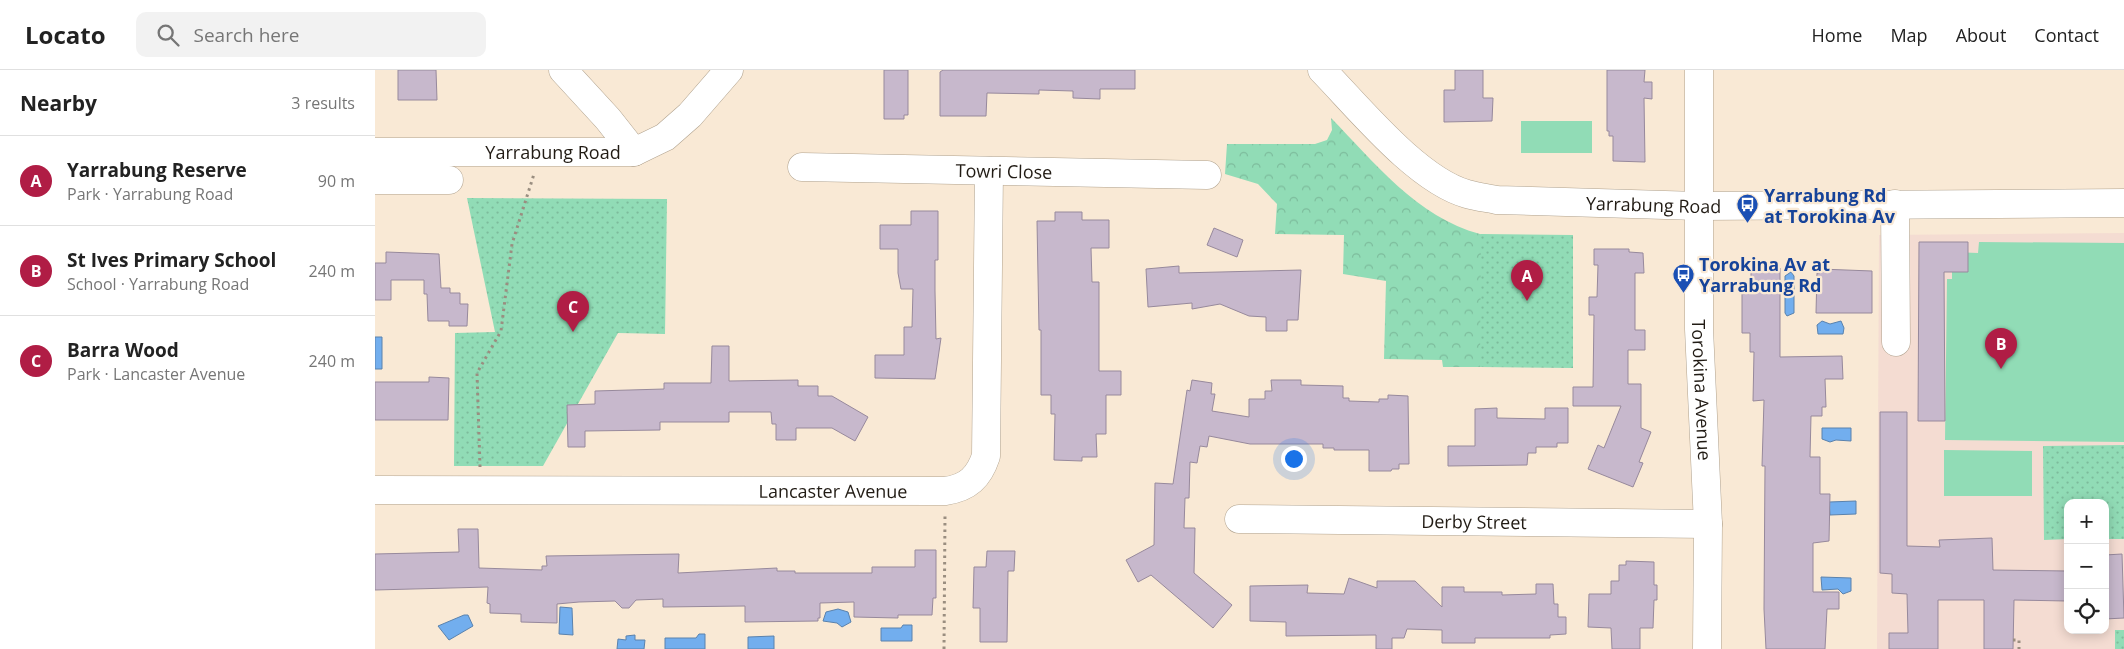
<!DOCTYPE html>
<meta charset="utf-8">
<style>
:root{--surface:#fff;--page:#f2f2f2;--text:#222;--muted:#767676;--line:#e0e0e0;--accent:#b01d45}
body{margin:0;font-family:"Open Sans",sans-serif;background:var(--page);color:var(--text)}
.controls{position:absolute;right:15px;bottom:15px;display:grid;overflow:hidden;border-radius:10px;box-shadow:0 2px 12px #0003}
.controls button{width:45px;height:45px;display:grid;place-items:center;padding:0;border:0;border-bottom:1px solid var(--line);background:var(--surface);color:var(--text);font:25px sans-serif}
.you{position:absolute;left:918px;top:388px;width:18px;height:18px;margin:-12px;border:4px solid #fff;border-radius:50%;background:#1a73e8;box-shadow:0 0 0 8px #1a73e833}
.badge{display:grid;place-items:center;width:32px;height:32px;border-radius:50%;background:var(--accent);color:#fff;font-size:16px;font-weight:700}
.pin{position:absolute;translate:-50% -41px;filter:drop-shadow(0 1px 2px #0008)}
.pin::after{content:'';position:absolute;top:26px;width:18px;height:15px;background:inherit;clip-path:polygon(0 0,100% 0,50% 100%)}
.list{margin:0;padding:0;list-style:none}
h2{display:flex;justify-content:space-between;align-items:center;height:65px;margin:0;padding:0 20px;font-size:21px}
h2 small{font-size:16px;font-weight:400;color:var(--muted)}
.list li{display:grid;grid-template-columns:32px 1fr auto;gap:15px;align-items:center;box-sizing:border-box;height:90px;padding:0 20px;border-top:1px solid var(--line)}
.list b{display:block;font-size:19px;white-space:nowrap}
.list p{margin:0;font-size:16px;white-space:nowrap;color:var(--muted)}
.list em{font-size:16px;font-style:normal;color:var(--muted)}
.icon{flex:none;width:28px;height:28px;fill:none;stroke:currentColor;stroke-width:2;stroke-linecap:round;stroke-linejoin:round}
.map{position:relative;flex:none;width:1749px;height:579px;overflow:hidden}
header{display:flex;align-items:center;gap:30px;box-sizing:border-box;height:70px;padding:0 25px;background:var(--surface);border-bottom:1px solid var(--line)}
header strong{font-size:24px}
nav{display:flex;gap:28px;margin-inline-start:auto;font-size:18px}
.search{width:350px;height:45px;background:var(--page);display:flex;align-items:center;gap:12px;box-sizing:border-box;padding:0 18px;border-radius:10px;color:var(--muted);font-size:19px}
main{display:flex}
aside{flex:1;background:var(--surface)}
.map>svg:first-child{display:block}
</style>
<header>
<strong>Locato</strong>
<div class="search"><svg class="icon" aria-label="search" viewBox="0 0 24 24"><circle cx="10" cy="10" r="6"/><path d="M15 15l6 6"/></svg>Search here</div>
<nav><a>Home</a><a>Map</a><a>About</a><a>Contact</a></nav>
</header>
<main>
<aside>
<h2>Nearby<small>3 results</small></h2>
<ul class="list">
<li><span class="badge">A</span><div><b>Yarrabung Reserve</b><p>Park · Yarrabung Road</p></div><em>90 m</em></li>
<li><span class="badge">B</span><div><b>St Ives Primary School</b><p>School · Yarrabung Road</p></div><em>240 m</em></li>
<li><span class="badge">C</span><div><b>Barra Wood</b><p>Park · Lancaster Avenue</p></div><em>240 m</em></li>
</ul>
</aside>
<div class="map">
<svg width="1749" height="579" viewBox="0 0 1749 579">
<defs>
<pattern id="forest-crowns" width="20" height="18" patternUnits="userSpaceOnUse" patternTransform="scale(1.25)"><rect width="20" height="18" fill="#91dcb6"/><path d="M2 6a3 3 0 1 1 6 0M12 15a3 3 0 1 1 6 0" fill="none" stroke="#7dbc9c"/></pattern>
<pattern id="park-dots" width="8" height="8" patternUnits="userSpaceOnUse" patternTransform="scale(1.25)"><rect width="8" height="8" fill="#91dcb6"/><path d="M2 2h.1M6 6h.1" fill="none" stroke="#7dbc9c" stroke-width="1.8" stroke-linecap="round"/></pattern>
</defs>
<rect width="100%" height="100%" fill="#f9e9d5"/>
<path fill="#f4dcd2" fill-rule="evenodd" d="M1749 163V579H1502L1504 165ZM1693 433H1730V560H1693Z"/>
<path fill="#91dcb6" d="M1146 51H1217V83H1146Z
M1604 172 1749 173V372L1570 370 1572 209H1577V182L1603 183Z
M1569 380 1657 381V426H1569Z"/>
<path fill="url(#forest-crowns)" d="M956 48C999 92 1042 147 1105 164 1114 166 1126 165 1135 165L1133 297H1068L1067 290 1009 289 1011 211 968 204 969 165 900 164 902 134 883 114 850 104 852 74H940L952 70 957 60Z"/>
<path fill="url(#park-dots)" d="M92 128 292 129 290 264 243 263 168 396H79L80 263 120 262Z
M1106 164 1198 165V298L1105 297Z
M1749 375V469H1730V433H1693V469L1669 470 1668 376Z
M1740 560H1749V579H1740Z"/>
<path fill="#72aeee" stroke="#5a82ad" d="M1416 202 1419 206V243L1412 246 1410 243V206Z
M1447 251 1455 254 1466 251 1469 258 1468 264H1443L1442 255Z
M0 267H7V299H0Z
M1447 358H1476V371L1461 370 1455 372 1447 369Z
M1481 431V444L1455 445 1454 432Z
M1446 507 1476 508V521L1468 524 1463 519 1447 520Z
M185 537 197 538 198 565 184 564Z
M463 539 473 542 476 552 467 557 462 553 448 551 451 542Z
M89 545H93L98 556 74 570 63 556Z
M528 555H537V571H506V558H526Z
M324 564H330V579H290V568H321Z
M260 565V570H270L269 579H242L243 569 251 570V566Z
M399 566V579H373V567Z"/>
<path fill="#c7b8cc" stroke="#97899c" d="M23 0H61L62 30H23Z
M509 0H533V45H529V49H509Z
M568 0H760V19H725V29L698 28V21L664 20V24L612 23 611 46H565V2Z
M1080 0H1108V28H1118L1117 51 1069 52V20H1080Z
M1232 0H1270L1269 12H1277V29L1269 28 1270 92 1238 91V66H1234V61H1232Z
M536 141H563V190H560V221L561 269 566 268 560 309 500 308V285H529V257H537L538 219H526L523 203V179H505V155H536Z
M680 142H707V150H734V178H716L717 212H724V301H746V325H731V364H721L722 387H707V391L679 390 680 344H676V325H666V260H664L662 151H680Z
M839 158 868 170 862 187 832 175Z
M1544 172H1593V202H1569L1570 351H1543Z
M1219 179H1254V182L1268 183 1269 203H1260V260H1270V280H1253V314H1266V358L1276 362 1264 392 1268 393 1258 417 1213 399 1223 375 1229 378 1246 336H1198V317H1218L1219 245H1214V227H1222L1223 195H1219Z
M11 182 64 184 66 218H75V223H85V234H93L92 256H74V251H53L52 224H49V210H16V230H0V193H11Z
M804 196V203L926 200 923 250H912V261H891V247L874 246 845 234 817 239V233L773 237 771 199Z
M1376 197 1405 198V287L1467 286 1468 309H1450L1451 337H1447V346H1436L1435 387H1445V424H1455L1454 471 1438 473V522H1464V539H1452L1450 579H1391L1389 539 1390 396H1387L1389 330 1378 331 1379 282H1375V263H1367V216H1376Z
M1445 199 1497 201V243H1441L1442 203H1445Z
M337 276H354V311L423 310V316H443V326H457L493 347 480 371 457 358H421V370H401V354H397L396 342H354V352H285V360L210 361V377H193L192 335 220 334V321L289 319V313H336Z
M54 307 74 308 73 350H0V312H54Z
M817 310 837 313 836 324H840L837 341 874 347V329H890V321H897L896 310H926V315L968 316V328H974V331L1004 332V329H1013V325L1033 326 1034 394H1024V399H1017L1016 401H994V380H959V378H948V374H875L834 366 832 377 825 376 822 393 815 392 814 428H810L809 458H820L819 503 857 535 838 558 776 505 763 512 751 490 779 475 780 413 798 414 812 320 815 321Z
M1122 338V348L1170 349V338H1193V373H1182V377H1161V383H1153L1152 395 1073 396V376H1100V339Z
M1505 342H1532V476L1565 477 1564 470 1617 468 1618 500 1692 501V531L1639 530 1638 579H1609V530H1563V579H1514V563H1533L1532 524 1517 523V504L1505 503Z
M83 459H103L104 498 167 500V496H172L171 486 304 484 303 503 402 498V501H420V503H497V497H540V480H561V528H558L557 545H523V548L479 547V532L445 533V548H443V551L370 552V536L288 537V529L261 530 254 538H247L240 531 204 532 182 534V553L146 552V544L115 543V534L112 533 113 517 0 520V484L84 482Z
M612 481H640L639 501H633L632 572H605V538H598L599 497H611Z
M1747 484 1749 548 1730 549V485Z
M1251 491 1279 492V515H1282V530H1279L1278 558H1265V579H1237L1236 558 1213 557 1214 524H1236V511H1244V495H1251Z
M974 508 1002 518V511H1040L1067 537V517H1089V522H1127V525L1161 524V514H1178L1179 534H1183V547H1191V564L1175 565V568H1100V573H1067V560L1032 559 1029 568H1017V579H1001V565L911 566V552L875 551V516L933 515 932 523 969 524Z"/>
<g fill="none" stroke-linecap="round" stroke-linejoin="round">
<defs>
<g id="minor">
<path d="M188 0 233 49 259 82"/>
<path id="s1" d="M947 0C984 38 1042 110 1092 124 1102 127 1113 128 1122 130L1323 136 1749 133"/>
<path id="s2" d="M1324 0V259L1333 454 1332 579"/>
<path id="s3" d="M0 82H259L290 67 315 45 354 0"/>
<path id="s4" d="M427 97 832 105"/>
<path d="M0 110H74"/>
<path d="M1520 134 1521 272"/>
<path id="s5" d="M0 420 570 421C593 418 604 407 611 386L614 101"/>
<path id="s6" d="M864 449 1333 454"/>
</g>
</defs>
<use href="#minor" stroke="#b0a28e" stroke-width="29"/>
<path stroke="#9a8e80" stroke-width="3" stroke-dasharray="2.5 4" stroke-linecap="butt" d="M105 397 102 303 126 261 137 174 159 104
M1638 570H1644V579
M569 579 570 445"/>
<use href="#minor" stroke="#fff" stroke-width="28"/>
</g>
<defs>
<symbol id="bus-pin" viewBox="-11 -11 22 30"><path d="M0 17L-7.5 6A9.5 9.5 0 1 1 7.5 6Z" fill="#1a4fb4" stroke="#f9e9d5"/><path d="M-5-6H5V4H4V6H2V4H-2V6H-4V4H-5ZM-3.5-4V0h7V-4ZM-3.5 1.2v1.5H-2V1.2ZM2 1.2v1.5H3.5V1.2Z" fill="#fff"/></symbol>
</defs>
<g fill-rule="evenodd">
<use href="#bus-pin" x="1360" y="122" width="25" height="34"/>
<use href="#bus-pin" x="1296" y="192" width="25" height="34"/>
</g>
<g text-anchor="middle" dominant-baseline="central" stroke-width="4.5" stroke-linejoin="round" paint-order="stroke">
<g font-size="18" fill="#211b14" stroke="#f9e9d5">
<text stroke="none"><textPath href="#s3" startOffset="178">Yarrabung Road</textPath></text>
<text stroke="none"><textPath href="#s4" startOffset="202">Towri Close</textPath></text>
<text stroke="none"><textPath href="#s1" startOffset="380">Yarrabung Road</textPath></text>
<text stroke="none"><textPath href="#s2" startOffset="320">Torokina Avenue</textPath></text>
<text stroke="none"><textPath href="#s5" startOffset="458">Lancaster Avenue</textPath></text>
<text stroke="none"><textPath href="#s6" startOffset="235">Derby Street</textPath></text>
</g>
<g font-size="18" font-weight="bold" fill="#164399" stroke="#f9e9d5" text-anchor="start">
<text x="1389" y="125">Yarrabung Rd<tspan x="1389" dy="21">at Torokina Av</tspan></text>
<text x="1324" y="194">Torokina Av at<tspan x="1324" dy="21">Yarrabung Rd</tspan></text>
</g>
</g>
</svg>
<div class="controls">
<button>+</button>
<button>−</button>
<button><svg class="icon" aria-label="locate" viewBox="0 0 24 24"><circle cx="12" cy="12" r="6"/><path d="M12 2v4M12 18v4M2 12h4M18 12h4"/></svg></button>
</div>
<div class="you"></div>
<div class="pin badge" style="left:1152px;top:231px">A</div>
<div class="pin badge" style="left:1626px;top:299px">B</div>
<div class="pin badge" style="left:198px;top:262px">C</div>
</div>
</main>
